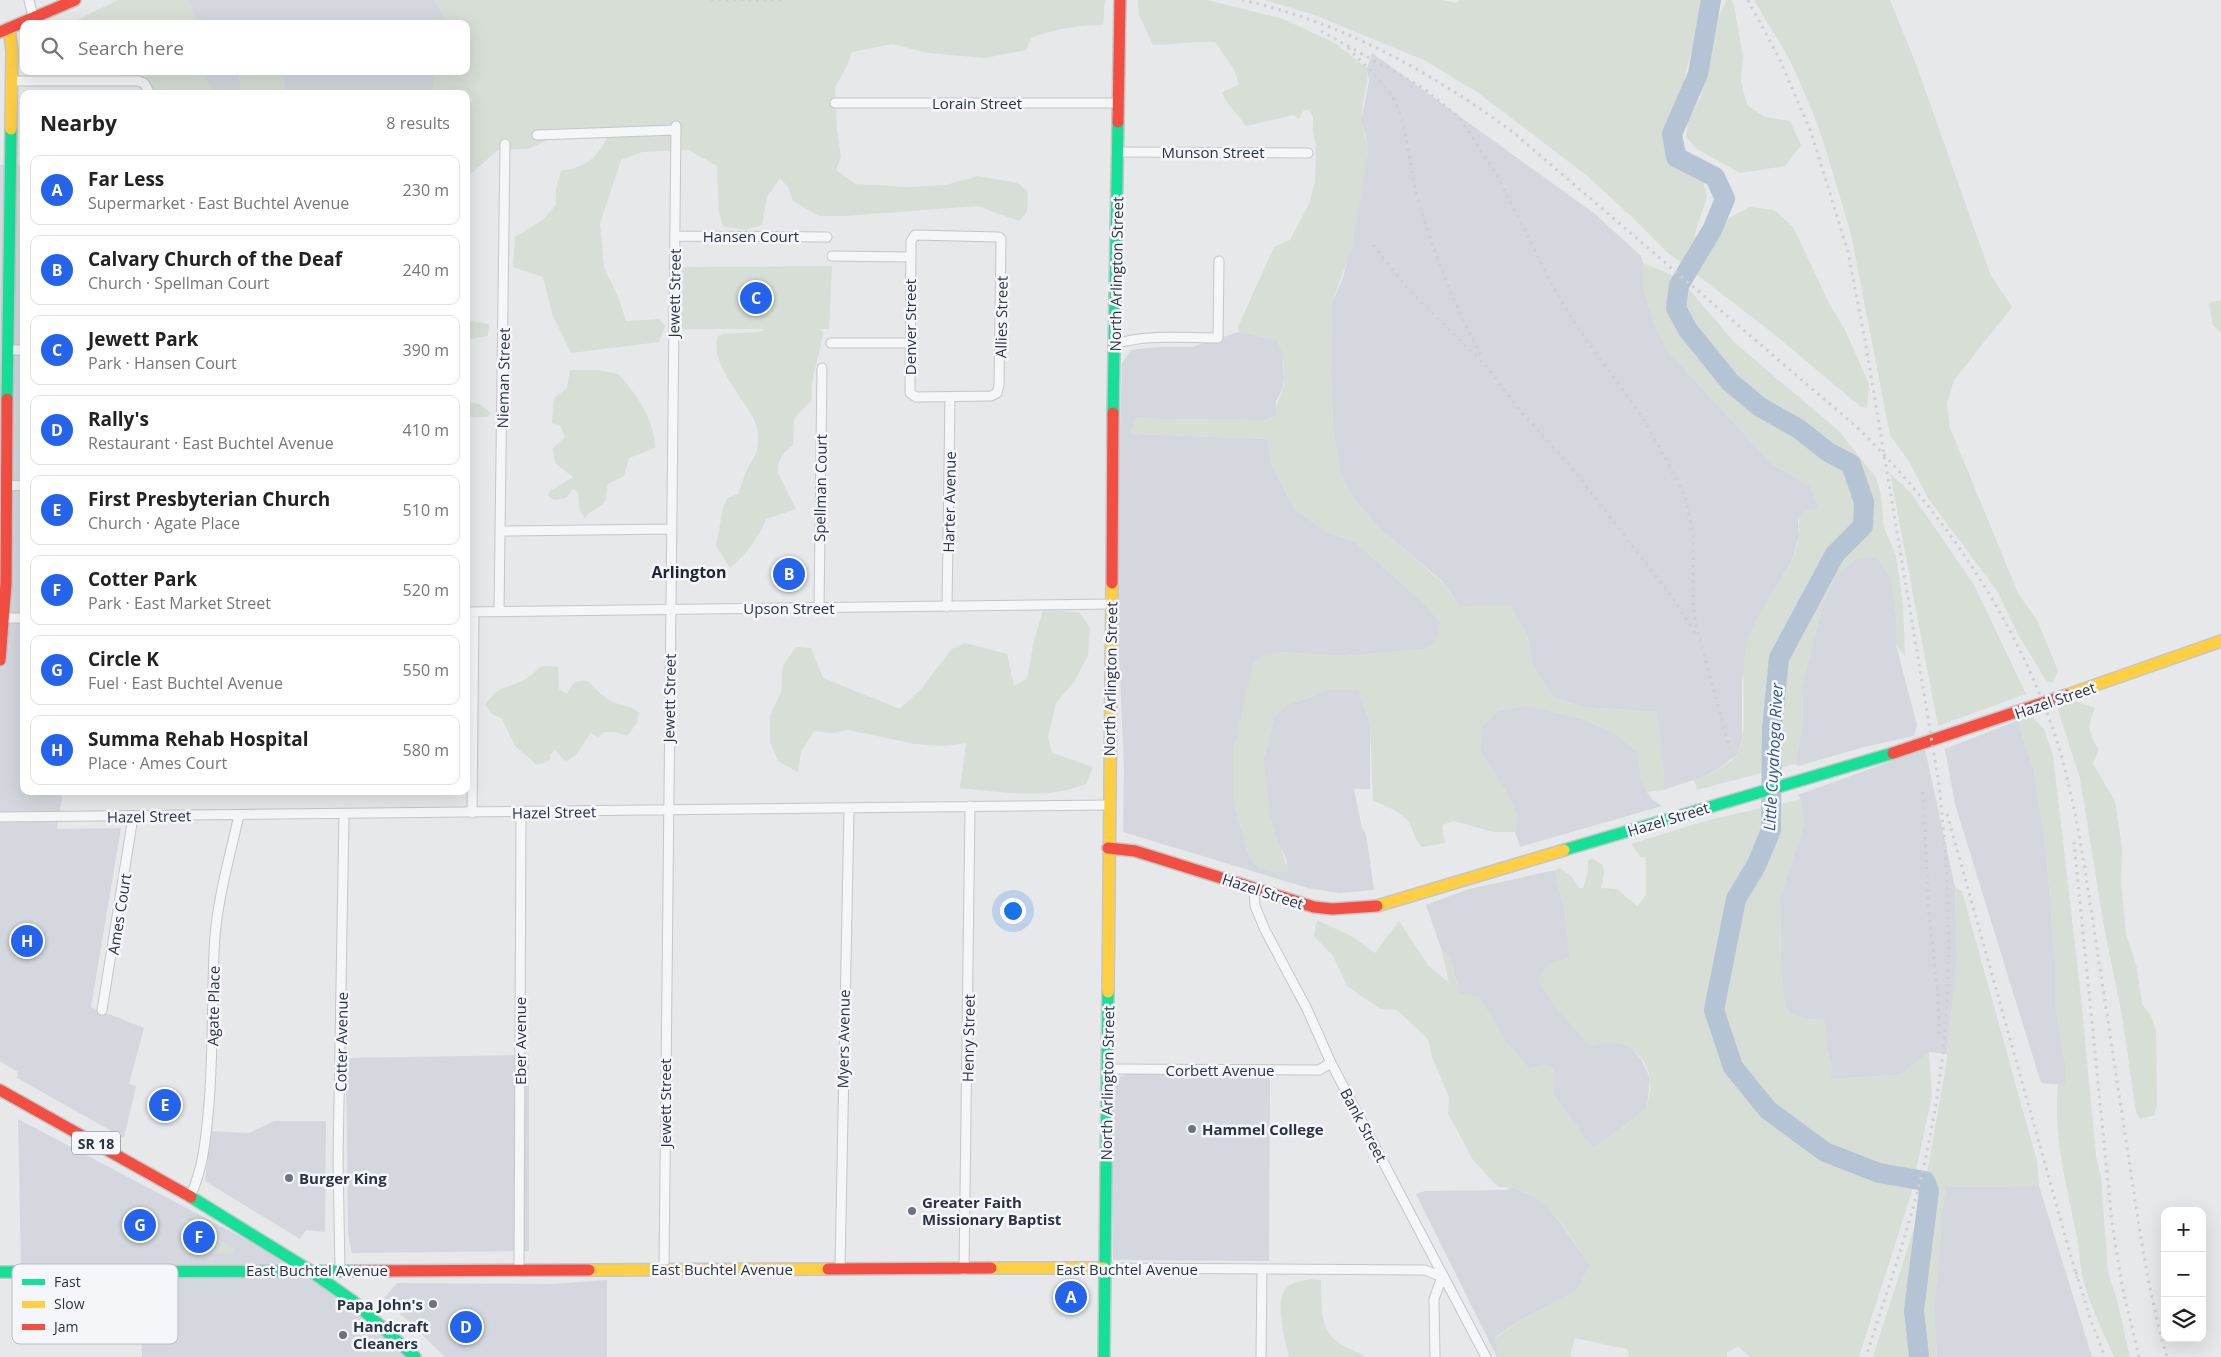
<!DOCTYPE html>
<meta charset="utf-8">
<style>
:root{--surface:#fff;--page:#f2f2f2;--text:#222;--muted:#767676;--line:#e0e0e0;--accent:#2563eb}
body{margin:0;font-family:"Open Sans",sans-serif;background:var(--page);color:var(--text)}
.controls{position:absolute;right:15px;bottom:15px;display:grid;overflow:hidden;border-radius:10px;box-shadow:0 5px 20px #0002}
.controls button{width:45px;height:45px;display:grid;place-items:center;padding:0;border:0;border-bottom:1px solid var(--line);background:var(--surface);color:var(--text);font:25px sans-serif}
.you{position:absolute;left:1012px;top:910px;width:18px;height:18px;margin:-12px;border:4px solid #fff;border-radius:50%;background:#1a73e8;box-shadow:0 0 0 8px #1a73e833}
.badge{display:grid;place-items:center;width:32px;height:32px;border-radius:50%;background:var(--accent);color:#fff;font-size:16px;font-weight:700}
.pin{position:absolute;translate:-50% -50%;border:2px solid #fff;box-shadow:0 1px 5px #0006}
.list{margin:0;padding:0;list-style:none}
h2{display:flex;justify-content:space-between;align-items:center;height:65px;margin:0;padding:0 20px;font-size:21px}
h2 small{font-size:16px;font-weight:400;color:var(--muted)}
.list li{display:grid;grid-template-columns:32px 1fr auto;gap:15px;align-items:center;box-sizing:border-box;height:70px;margin:0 10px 10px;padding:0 10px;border:1px solid var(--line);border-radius:10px}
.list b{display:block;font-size:19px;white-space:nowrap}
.list p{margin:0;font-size:16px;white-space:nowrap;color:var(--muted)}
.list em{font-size:16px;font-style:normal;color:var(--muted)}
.icon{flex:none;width:28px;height:28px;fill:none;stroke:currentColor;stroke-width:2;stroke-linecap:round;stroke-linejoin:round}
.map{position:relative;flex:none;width:2221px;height:1357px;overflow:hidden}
.search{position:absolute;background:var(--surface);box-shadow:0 5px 20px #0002;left:20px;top:20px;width:450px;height:55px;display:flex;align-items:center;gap:12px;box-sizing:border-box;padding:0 18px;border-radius:10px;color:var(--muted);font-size:19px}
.panel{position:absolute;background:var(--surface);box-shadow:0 5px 20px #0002;left:20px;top:90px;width:450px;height:705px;border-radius:10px}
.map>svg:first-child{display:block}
</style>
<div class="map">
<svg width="2221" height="1357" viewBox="0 0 2221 1357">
<rect width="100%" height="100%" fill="#e6e8ea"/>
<path fill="#d4d7dd" d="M188 0H434L445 18 444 24H199Z
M1372 53 1595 214 1641 256 1643 263V286L1652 318 1666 349 1772 464 1810 486 1819 508 1798 520 1799 536 1792 560 1762 612 1742 680V739L1738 754 1721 767 1705 776 1663 790 1664 773 1657 712 1583 707 1553 697 1533 665 1527 635 1510 606H1460L1442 581 1380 529 1355 500 1341 476 1333 428 1331 374 1332 303 1343 278 1354 228 1368 152 1366 137 1361 121 1369 81 1367 68Z
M204 71H239L241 94H215L204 76Z
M283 71H434L435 90 433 94H284Z
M0 165H24V791H63L57 829 121 828 91 1007 144 1028 129 1084 136 1086 124 1138 17 1078 18 1072 0 1061Z
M1239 332 1277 340 1282 351 1284 378 1282 390 1276 401V415L1266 420 1158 419 1136 417 1138 437V434L1267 439 1272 466 1294 508 1326 532 1354 541 1427 606 1440 622V633L1433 645 1424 649 1346 656 1280 652 1233 801 1250 859 1260 868 1274 872H1288L1286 858 1278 843 1270 818 1263 759 1269 742 1274 717 1288 704 1312 697 1326 690H1359L1370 724V789H1354L1362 828 1366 834 1374 890 1339 893 1308 888 1123 832 1124 770 1119 651 1118 488 1122 363 1131 350 1158 347H1192Z
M1876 556 1891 578 1896 614V645L1917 725 1914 736 1864 747 1798 766 1795 764 1803 723 1802 686 1822 607 1836 575 1856 559Z
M1527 705 1582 719 1611 731 1638 752 1641 778 1647 792 1652 799 1662 806 1520 847 1515 832 1518 819 1509 797 1480 750 1482 726 1498 711Z
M2021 719 2020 729 2033 766 2046 850 2055 964V1005L2065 1062V1085L2041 1083 1955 804 1945 749Z
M1925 749 1955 887 1957 960 1947 1054 1929 1052 1903 1073 1896 1075 1830 1079 1832 1068 1827 1049 1824 1020 1806 1019 1790 1014 1785 1006 1781 975 1780 898 1789 866 1801 799 1798 795Z
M1555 870 1565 913 1570 958 1549 964 1598 1043 1618 1042 1632 1049 1641 1059 1650 1078 1647 1108 1593 1149 1553 1094 1554 1068 1542 1065 1529 1069 1508 1044 1459 993 1452 963 1441 948 1426 905 1469 889Z
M529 1055V1251L352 1253 348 1235 346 1058Z
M1134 1073 1270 1075 1269 1261 1113 1260V1082L1121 1076Z
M18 1119 298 1267 21 1268Z
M274 1121H326L325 1232 306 1230 300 1239 205 1181 211 1131 249 1133Z
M2039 1186 2092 1357H1937L1934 1310 1945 1187Z
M1512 1187 1542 1200 1562 1225 1590 1266 1577 1290 1519 1321 1495 1337 1499 1357H1497L1416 1194 1425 1191 1505 1190Z
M139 1273 309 1274 408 1357H142Z
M607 1280V1357H445L384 1298 397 1283 552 1284Z"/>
<path fill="#d6ded6" d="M118 0H188L199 24H69Z
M434 0H1105L1103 25C1077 25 1055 29 1031 38L1026 50 985 58 928 53 892 44 852 52 847 66 835 87 837 131 841 157 836 170 855 184 909 187 946 185 978 176 1018 183 1028 192 1027 212 1019 221 978 206 845 216H819L793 201 788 187 780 178 767 197 762 225 745 230 723 226 719 213 717 166 689 150 642 152 621 160 600 223 604 268 618 296 626 321 659 319 665 326 659 342 571 353 552 314 543 277 513 267 515 237 543 220 556 205V189L561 171C583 168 597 159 607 138L602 129 567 131 528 149 498 150 466 178V94H433L434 71H466V24H444L445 18Z
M1138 0H1207L1283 19 1335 43 1367 68C1369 86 1361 101 1362 120 1362 130 1367 141 1368 152L1352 247 1332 303 1331 374 1333 428 1341 476 1355 500 1380 529 1442 582 1460 606 1510 605 1527 635 1533 665 1553 697 1583 707 1657 712 1664 774 1663 790 1647 792 1641 778 1638 752 1611 731 1582 719 1527 705 1498 711 1482 726 1480 750 1509 797 1518 819 1515 832H1493L1454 821 1442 825 1445 843 1422 847C1414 840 1414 829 1408 821 1400 811 1384 805 1373 801L1370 724 1359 690H1326L1312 697 1288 704 1274 717 1269 742 1263 759 1270 818 1289 872H1274L1260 868 1250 859 1233 801V743H1235L1253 663 1264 655 1280 652 1346 656 1424 649C1436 643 1439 635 1440 622L1427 606 1354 541 1326 532 1294 508 1272 466 1267 439 1139 434 1138 437 1130 432 1136 417 1158 419 1266 420 1276 415C1276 401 1280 400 1283 388 1286 373 1284 354 1277 340L1239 332 1238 327 1274 247 1290 240 1309 204 1315 182 1316 146 1313 131V117L1309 109 1303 111 1299 119 1293 115 1246 126C1238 114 1227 106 1222 92L1239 85 1234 69 1215 42C1194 41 1174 45 1153 45L1139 15Z
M1264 0H1442L1456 3 1459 0H1704L1698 36 1689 59 1675 122 1694 170 1703 181 1707 197 1694 237 1720 231 1729 218 1750 207 1774 210 1793 227 1829 303 1846 332 1869 384 1867 408 1861 407 1769 330 1667 252 1632 217 1585 174 1477 92 1424 60 1312 14Z
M1727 0H1731L1734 5 1743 57 1741 82 1747 105 1765 117 1790 121 1801 145 1785 166 1740 173 1697 149 1686 137 1688 120 1701 97 1716 21Z
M1754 0H1890L1916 64 1991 276 2012 307 1954 380 1947 403 1950 428 2018 593 2038 622 2058 671 2053 682H2047L2019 636 1997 591 1928 498 1910 463 1890 435 1851 234 1826 150 1814 115 1790 60Z
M95 71H204V76L215 94H160L142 79Z
M239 71H283L284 94H241Z
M1643 263 1667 273 1688 288 1735 343 1840 432 1876 478 1881 495 1884 527 1896 556 1903 604 1905 656 1896 645V614L1891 578 1877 557 1856 559 1836 575 1822 607 1802 686 1803 723 1795 764 1697 790 1694 779C1706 777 1734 763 1739 752 1750 721 1738 676 1747 642 1752 620 1780 584 1791 562 1794 555 1798 544 1799 536 1801 524 1796 523 1804 511L1818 508 1810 486 1772 464 1666 349 1652 318 1643 286Z
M832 266 829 329H820L823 332C821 354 809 379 812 400L794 418 793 445C783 454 777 459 778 473L796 509 766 519C759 538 745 555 730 568L716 546 723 508 727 498 738 494C741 487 743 479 746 472 754 455 759 455 758 433 757 408 707 368 718 336L723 334 758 332 764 329H681V267Z
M2221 300V333L2213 325 2209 303Z
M466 320 489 324 488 336 466 340Z
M570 370H597L618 374C637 394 655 421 655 448L629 458 624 476 608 484C606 489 607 495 605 500 601 509 589 509 585 519L580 510 578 492 573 489 566 498 554 500 548 496 550 491 573 477 555 463 553 448 565 437 560 425 552 423 554 398 567 388Z
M466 401 481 405 491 413 488 417H466Z
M1890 473 1911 493 1974 585 2026 694 1938 726Z
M1043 610 1079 612 1090 628 1088 656 1074 682 1056 703 1048 737 1052 753 1093 767 1086 784C1046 800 1001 792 960 788L966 743 943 746 915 744 848 730 832 733 814 731 801 752 798 772 778 761 770 742V715L781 693 783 665 796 647 811 648 823 678 900 709 921 689 952 649 965 643 1007 654 1014 686 1027 679 1034 641Z
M543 666 558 667 559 689 567 694C573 683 574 680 588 681 595 689 603 697 613 702 621 706 633 706 639 713L637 723 627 736 616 732H604L598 738 591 733C581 744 580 757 565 761L555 750 549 755 551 760 537 765 515 746 502 719 492 714 485 705C501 683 503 691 524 680 532 676 533 671 543 666Z
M2074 701 2095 708C2087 726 2088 733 2099 750L2093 764 2115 801 2122 848 2121 884 2126 934 2137 968 2142 1004 2151 1016 2156 1030 2157 1104 2155 1115 2140 1119 2136 1112 2122 1015 2104 927 2080 778 2058 710 2061 703Z
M2032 717 2044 729 2053 755 2081 997 2096 1157 2101 1178 2108 1273 2117 1300 2130 1357H2114C2104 1333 2091 1308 2084 1283 2080 1269 2080 1253 2077 1238 2067 1183 2053 1141 2058 1084H2065V1062L2055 1005V964L2046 850 2033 766 2020 729 2021 719Z
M1801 799 1805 823 1780 898V946L1785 1006 1790 1014 1806 1019 1824 1020 1827 1049 1832 1068 1831 1079 1896 1075 1903 1073 1929 1052 1932 1096 1911 1194 1859 1357H1750L1738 1346 1727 1353V1357H1629L1627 1349 1575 1338 1570 1357H1499L1495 1338 1519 1321 1577 1290 1589 1265C1567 1231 1545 1186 1498 1187L1473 1160 1448 1113 1449 1097 1432 1057 1428 1039 1397 1010 1380 1009 1347 986 1333 956 1314 936 1317 920 1351 936 1375 953 1399 921 1428 965 1449 983 1441 948 1452 963 1459 993 1479 996 1508 1044 1529 1069 1542 1065 1554 1068 1553 1094 1593 1149 1647 1108C1648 1099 1652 1086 1650 1077 1644 1048 1616 1036 1590 1047L1555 1006 1537 979 1549 964 1570 957 1565 913 1555 870 1560 868 1571 876 1579 888H1583L1588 871V861L1592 858 1603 865 1604 874 1601 888 1617 889 1637 906 1646 895V858L1641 857 1631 844 1705 821Z
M1955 887 1962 891 2037 1161 2039 1186 1945 1187 1934 1310 1937 1357H1873L1921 1206 1946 1066 1957 958Z
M183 1218 233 1248 234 1251 229 1254 183 1253 181 1226Z
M1310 1279 1321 1280C1322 1325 1319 1338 1364 1355V1357H1289C1285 1341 1273 1298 1288 1286 1293 1282 1304 1281 1310 1279Z"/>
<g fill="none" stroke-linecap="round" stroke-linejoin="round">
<path stroke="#b4c4d5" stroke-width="20" d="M1711 0 1698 74 1672 134 1676 157 1715 177 1725 199 1712 230 1679 285 1676 308 1688 330 1730 382 1760 407 1799 429 1828 452 1851 464 1864 502 1863 526 1835 554 1779 658 1772 729 1771 830 1757 864 1736 899 1714 1010 1733 1067 1768 1110 1825 1152 1879 1173 1925 1181 1929 1191 1914 1310 1919 1357"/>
<defs>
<path id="street" d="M29 0 33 17
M11 81H138L144 83 150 94
M835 103H1119
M537 135 676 130
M1118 152 1308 153
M915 235 999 237 1001 239 999 385 997 393 991 396 916 397 910 393 911 241Z
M675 236 827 237
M832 256 910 257
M831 343H910
M1114 344C1148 334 1183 338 1218 338L1219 261
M9 350H24
M7 486 24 485
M501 531 671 529
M947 607 950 397
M819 608 822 368
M499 611 505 144
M466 612 1111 604
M0 618H24
M472 813 474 612
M0 817 1109 805
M1254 889 1255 906 1265 930 1307 1009 1331 1063 1486 1357
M102 1010 133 817
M1108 1069 1319 1070 1331 1063
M190 1197C204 1167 206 1136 209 1104 213 1054 212 1004 214 953 215 907 229 860 239 815
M1104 1268 1425 1270 1442 1277 1434 1299 1435 1357
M519 1269 521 812
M664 1269 676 126
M840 1269 849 809
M340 1270 338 1159 344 814
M964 1270 970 806
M1261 1357 1262 1269"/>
<path id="fast" d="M7 399 11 129
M1113 413 1118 122
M1564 850 1893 753
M191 1197 309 1270 353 1301 415 1357
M0 1272 354 1271
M1104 1357 1108 992"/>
<path id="slow" d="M9 28 12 51 11 129
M2067 695 2221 641
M1377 906 1564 850
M1108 992 1112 583
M991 1268H1104
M589 1270 828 1269"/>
<path id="jam" d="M0 32 75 0
M1118 122 1120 0
M1112 583 1113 413
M0 660 6 583 7 399
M1893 753 2067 695
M1108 848 1135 851 1314 907 1332 909 1377 906
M0 1090 191 1197
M828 1269 991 1268
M354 1271 589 1270"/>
</defs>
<use href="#street" stroke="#c4c6c8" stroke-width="11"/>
<use href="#fast" stroke="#c4c6c8" stroke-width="14"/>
<use href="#slow" stroke="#c4c6c8" stroke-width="14"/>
<use href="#jam" stroke="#c4c6c8" stroke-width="14"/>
<use href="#street" stroke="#f5f6f7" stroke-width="9"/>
<use href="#fast" stroke="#16e098" stroke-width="11"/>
<use href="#slow" stroke="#ffcf43" stroke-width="11"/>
<use href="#jam" stroke="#f24e42" stroke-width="11"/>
<path stroke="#cecfd2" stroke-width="3" stroke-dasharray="2.5 5" stroke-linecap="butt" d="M711 0H783
M1242 0C1342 22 1433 73 1514 133L1859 429C1945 514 2016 620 2055 735 2075 796 2083 859 2093 922 2105 1001 2117 1081 2129 1160 2139 1226 2148 1293 2167 1357
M1748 0 1779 58 1811 132 1848 252 1865 340 1938 778C1954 912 1954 1032 1924 1165 1909 1230 1886 1294 1866 1357
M1321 31 1423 88 1459 117 1495 172 1556 292 1576 325 1643 418 1664 456 1685 496 1693 534V607L1698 633 1730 749
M1348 48C1363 64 1383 80 1394 100 1409 129 1408 164 1417 196 1433 251 1454 305 1481 355
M1373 245 1408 289 1488 368 1520 411 1569 464 1675 601 1695 633
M1923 792 1929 914 1938 995 1939 1037
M1947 814 2077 1278
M2074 842 2112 1223 2122 1285 2139 1357
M2076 1272 2091 1321 2105 1357"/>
</g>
<g fill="#6c737f" stroke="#f4f6f9" stroke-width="2">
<circle cx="1192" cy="1129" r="5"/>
<circle cx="289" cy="1178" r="5"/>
<circle cx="912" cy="1211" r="5"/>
<circle cx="433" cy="1304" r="5"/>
<circle cx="343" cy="1335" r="5"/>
</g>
<g text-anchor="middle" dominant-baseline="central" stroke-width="5" stroke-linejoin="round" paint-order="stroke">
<rect fill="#f4f6f9" stroke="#676e7b" stroke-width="1" x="72" y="1131.5" width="48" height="23" rx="4"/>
<g font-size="14" font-weight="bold" fill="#2b3445">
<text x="96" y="1143">SR 18</text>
</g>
<g font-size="15" fill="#2b3445" stroke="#f4f6f9">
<text x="977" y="103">Lorain Street</text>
<text x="1213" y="152">Munson Street</text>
<text x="751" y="236">Hansen Court</text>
<text transform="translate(1116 274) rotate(-89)">North Arlington Street</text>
<text transform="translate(674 293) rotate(-89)">Jewett Street</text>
<text transform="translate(1001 317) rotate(-89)">Allies Street</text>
<text transform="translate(910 327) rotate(-90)">Denver Street</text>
<text transform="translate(503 378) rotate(-89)">Nieman Street</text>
<text transform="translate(820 488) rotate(-89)">Spellman Court</text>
<text transform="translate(949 502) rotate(-89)">Harter Avenue</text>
<text x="789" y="608">Upson Street</text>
<text transform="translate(1110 679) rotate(-89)">North Arlington Street</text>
<text transform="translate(669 698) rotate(-89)">Jewett Street</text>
<text transform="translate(2055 700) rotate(-19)">Hazel Street</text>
<text transform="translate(554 812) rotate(-1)">Hazel Street</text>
<text transform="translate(149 816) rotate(-1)">Hazel Street</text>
<text transform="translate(1668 819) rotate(-17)">Hazel Street</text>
<text transform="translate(1263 891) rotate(18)">Hazel Street</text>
<text transform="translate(119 914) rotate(-81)">Ames Court</text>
<text transform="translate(213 1006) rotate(-89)">Agate Place</text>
<text transform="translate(968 1038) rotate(-89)">Henry Street</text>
<text transform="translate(843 1039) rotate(-89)">Myers Avenue</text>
<text transform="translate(520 1041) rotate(-90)">Eber Avenue</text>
<text transform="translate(341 1042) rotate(-89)">Cotter Avenue</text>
<text x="1220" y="1070">Corbett Avenue</text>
<text transform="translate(1107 1083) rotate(-89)">North Arlington Street</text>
<text transform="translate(665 1103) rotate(-90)">Jewett Street</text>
<text transform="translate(1364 1125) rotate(62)">Bank Street</text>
<text x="722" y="1269">East Buchtel Avenue</text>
<text x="1127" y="1269">East Buchtel Avenue</text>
<text x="317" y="1270">East Buchtel Avenue</text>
</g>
<g font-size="15" font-weight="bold" fill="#2b3445" stroke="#f4f6f9" text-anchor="start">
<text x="1202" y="1129">Hammel College</text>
<text x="299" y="1178">Burger King</text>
<text x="922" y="1202">Greater Faith<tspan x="922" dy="17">Missionary Baptist</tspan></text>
<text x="423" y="1304" text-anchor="end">Papa John's</text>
<text x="353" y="1326">Handcraft<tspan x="353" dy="17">Cleaners</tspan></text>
</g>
<g font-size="16" font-weight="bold" fill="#1d2536" stroke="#f4f6f9">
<text x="689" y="572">Arlington</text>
</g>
<g font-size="16" font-style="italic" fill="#34527a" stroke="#f4f6f9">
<text transform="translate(1773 757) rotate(-87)">Little Cuyahoga River</text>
</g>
</g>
<rect x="12" y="1264" width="166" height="80" rx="8" fill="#f4f6f9" stroke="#b8bcc3" stroke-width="1"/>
<rect x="22" y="1279" width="23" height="6" fill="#16e098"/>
<rect x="22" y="1301" width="23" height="7" fill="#ffcf43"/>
<rect x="22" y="1324" width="23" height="6" fill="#f24e42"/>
<g font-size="14" fill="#2b3445">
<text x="54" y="1287">Fast</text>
<text x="54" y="1309">Slow</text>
<text x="54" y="1332">Jam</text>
</g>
</svg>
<div class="controls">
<button>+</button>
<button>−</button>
<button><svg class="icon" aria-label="layers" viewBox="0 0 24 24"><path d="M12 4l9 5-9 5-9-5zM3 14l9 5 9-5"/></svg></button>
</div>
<div class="you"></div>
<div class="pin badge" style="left:1071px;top:1297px">A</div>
<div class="pin badge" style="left:789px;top:574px">B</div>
<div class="pin badge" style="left:756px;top:298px">C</div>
<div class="pin badge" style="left:466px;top:1327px">D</div>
<div class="pin badge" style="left:165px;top:1105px">E</div>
<div class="pin badge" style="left:199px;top:1237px">F</div>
<div class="pin badge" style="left:140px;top:1225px">G</div>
<div class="pin badge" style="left:27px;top:941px">H</div>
<div class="search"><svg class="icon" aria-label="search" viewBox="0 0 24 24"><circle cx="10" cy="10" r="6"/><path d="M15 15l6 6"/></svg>Search here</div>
<section class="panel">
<h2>Nearby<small>8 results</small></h2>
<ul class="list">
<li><span class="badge">A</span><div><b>Far Less</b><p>Supermarket · East Buchtel Avenue</p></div><em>230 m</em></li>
<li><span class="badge">B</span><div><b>Calvary Church of the Deaf</b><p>Church · Spellman Court</p></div><em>240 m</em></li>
<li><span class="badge">C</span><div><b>Jewett Park</b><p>Park · Hansen Court</p></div><em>390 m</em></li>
<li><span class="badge">D</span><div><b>Rally's</b><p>Restaurant · East Buchtel Avenue</p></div><em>410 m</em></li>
<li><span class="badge">E</span><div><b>First Presbyterian Church</b><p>Church · Agate Place</p></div><em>510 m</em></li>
<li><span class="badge">F</span><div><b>Cotter Park</b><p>Park · East Market Street</p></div><em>520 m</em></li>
<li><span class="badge">G</span><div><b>Circle K</b><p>Fuel · East Buchtel Avenue</p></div><em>550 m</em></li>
<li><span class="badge">H</span><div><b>Summa Rehab Hospital</b><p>Place · Ames Court</p></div><em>580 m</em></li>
</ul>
</section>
</div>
